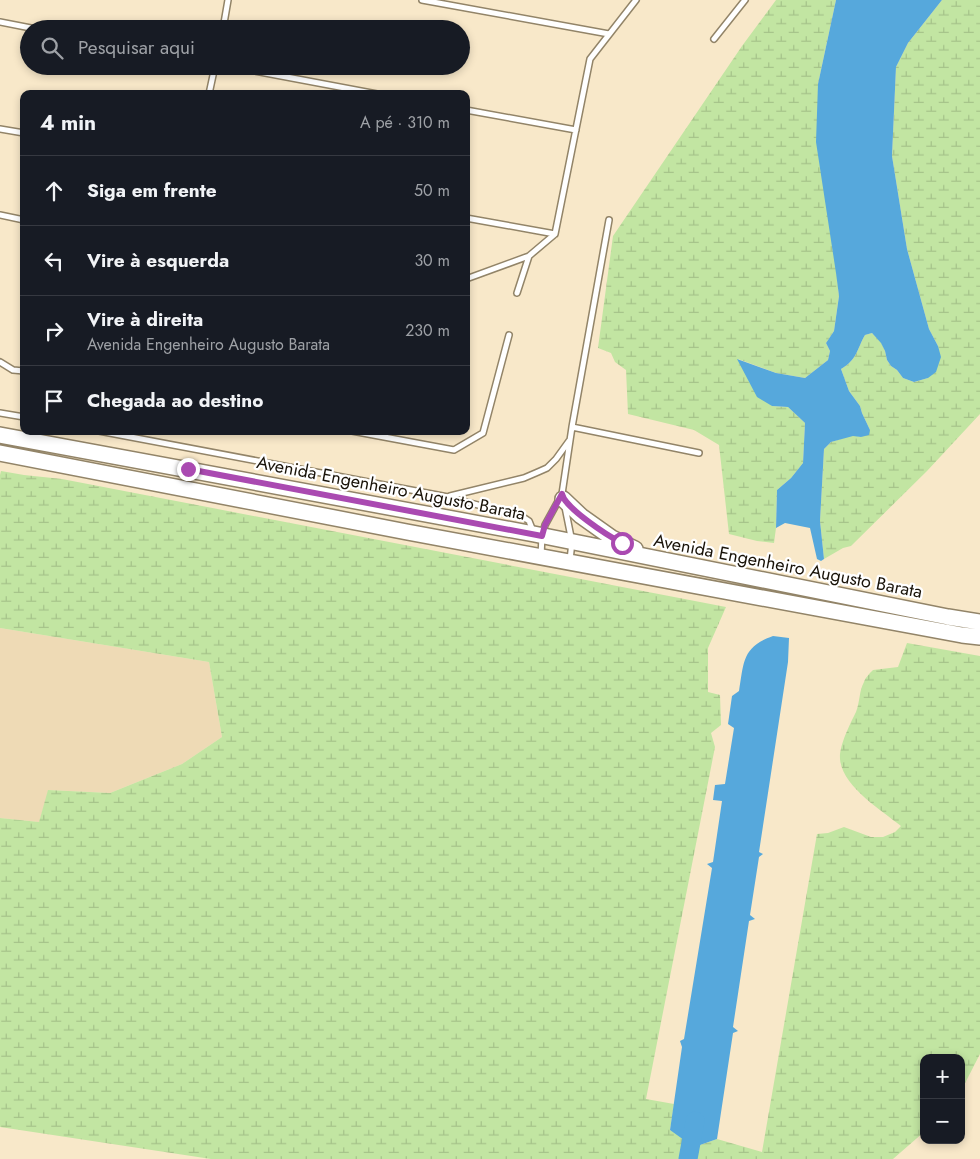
<!DOCTYPE html>
<html lang="pt">
<meta charset="utf-8">
<style>
:root{--surface:#171b24;--page:#20242c;--text:#f1f3f6;--muted:#9ea1a6;--line:#363941}
body{margin:0;font-family:Jost,sans-serif;background:var(--page);color:var(--text)}
.controls{position:absolute;right:15px;bottom:15px;display:grid;overflow:hidden;border-radius:10px;box-shadow:0 2px 8px #0003}
.controls button{width:45px;height:45px;display:grid;place-items:center;padding:0;border:0;border-bottom:1px solid var(--line);background:var(--surface);color:var(--text);font:25px sans-serif}
.stop{position:absolute;width:15px;height:15px;margin:-11px;border:4px solid #aa4ab1;border-radius:50%;background:#fff}
.stop.end{background:#aa4ab1;border-color:#fff;box-shadow:0 1px 5px #0008}
.list{margin:0;padding:0;list-style:none}
h2{display:flex;justify-content:space-between;align-items:center;height:65px;margin:0;padding:0 20px;font-size:21px}
h2 small{font-size:16px;font-weight:400;color:var(--muted)}
.list li{display:grid;grid-template-columns:32px 1fr auto;gap:15px;align-items:center;box-sizing:border-box;height:70px;padding:0 20px;border-top:1px solid var(--line)}
.list b{display:block;font-size:19px;white-space:nowrap}
.list p{margin:0;font-size:16px;white-space:nowrap;color:var(--muted)}
.list em{font-size:16px;font-style:normal;color:var(--muted)}
.icon{flex:none;width:28px;height:28px;fill:none;stroke:currentColor;stroke-width:2;stroke-linecap:round;stroke-linejoin:round}
.map{position:relative;flex:none;width:980px;height:1159px;overflow:hidden}
.search{position:absolute;background:var(--surface);box-shadow:0 2px 8px #0003;left:20px;top:20px;width:450px;height:55px;display:flex;align-items:center;gap:12px;box-sizing:border-box;padding:0 18px;border-radius:28px;color:var(--muted);font-size:19px}
.panel{position:absolute;background:var(--surface);box-shadow:0 2px 8px #0003;left:20px;top:90px;width:450px;height:345px;border-radius:10px}
.map>svg:first-child{display:block}
</style>
<div class="map">
<svg width="980" height="1159" viewBox="0 0 980 1159">
<defs>
<pattern id="wetland-marsh" width="20" height="14" patternUnits="userSpaceOnUse" patternTransform="scale(1.25)"><rect width="20" height="14" fill="#c2e5a2"/><path d="M1 5h8M5 5V1M11 12h8M15 12V8" fill="none" stroke="#a6c38a"/></pattern>
</defs>
<rect width="100%" height="100%" fill="#f8e8c9"/>
<path fill="#eedab5" d="M0 628 209 662 222 737 182 764 110 793 49 790 39 822 0 818Z"/>
<path fill="url(#wetland-marsh)" d="M776 0H836L818 84 839 296 834 331 826 343 830 351 828 360 805 378 776 373 738 359 772 406 788 407 805 423 803 463 791 478 777 490 776 528 774 543 757 541 729 534 719 445 694 430 628 414 626 370 615 362 611 353 598 348 613 236 742 46Z
M942 0H980V414L927 471 851 546 843 548 824 559 820 521 824 449 831 442 853 435 861 437 870 430 862 413 860 406 849 391 841 369C857 360 857 349 865 335L872 333 881 342 885 351 887 360 891 366 897 370 903 378 914 382 928 378 938 346 929 329 907 249 892 156 896 67 908 43Z
M1 471 24 475 62 479 726 607 708 648V692L720 695 721 725 711 733 715 747 646 1099 674 1104 670 1130 700 1145 717 1139 762 1152 817 834 828 833 844 827 871 837H883L895 832 901 826C881 810 842 786 840 759 839 746 850 724 856 712 860 702 859 691 864 682 865 678 870 673 873 670L898 667 907 643 980 656V1054L961 1091V1058H924V1132L893 1159H211L0 1127V818L39 822 48 790 110 793 182 764 222 737 209 662 0 628V475Z"/>
<path fill="#56a8dc" d="M836 0H942L908 43 896 67 892 156 907 249 929 329 938 346 941 357 936 372 928 378 914 382 903 378 897 370 891 366 887 360 885 351 881 343 872 333 865 335C857 349 857 360 841 369L849 391 860 406 862 413 870 430 869 435 861 437 853 436 831 442 824 449 820 521 824 559 821 561 817 559 810 528 785 523 776 528 777 490 791 478 803 463 805 423 788 407 772 406 757 397 737 359 776 373 805 378 828 360 830 351 826 343 834 331 839 296 836 273 816 142 818 84Z
M773 636 789 638 788 662 759 852 763 854 759 857 750 915 755 919 749 921 733 1027 738 1031 733 1033 717 1139 700 1145H691L670 1130 682 1047 680 1041 684 1039 712 868 707 864 713 862 722 801 713 800 715 785 725 784 734 728 728 724 732 696 739 691C744 662 742 647 773 636Z"/>
<g fill="none" stroke-linecap="round" stroke-linejoin="round">
<path stroke="#56a8dc" stroke-width="19" d="M688 1159 695 1121"/>
<defs>
<path id="lane" d="M422 0 609 34
M0 22 36 29
M223 29 228 0
M714 39 745 0
M228 66 377 94
M209 94 215 66
M466 110 576 130
M0 129 24 133
M0 215 24 220
M466 218 555 234 529 256 517 293
M555 234 590 59 636 0
M466 279 529 256
M0 362 13 370 24 371
M0 413 24 417
M572 427 699 453
M99 431 448 497 523 517 529 521 533 531
M352 431 454 450 483 433 509 335
M450 496 524 478 538 472 547 468 556 459 569 441
M565 507 572 542 570 560
M541 556 542 536 545 525 562 494 572 427 609 220"/>
<path id="primary" d="M0 435 534 534 948 617 980 622
M0 453 407 532 962 635 980 637
M563 499 581 516 612 538 635 549"/>
</defs>
<use href="#lane" stroke="#928468" stroke-width="8"/>
<use href="#primary" stroke="#928468" stroke-width="18"/>
<use href="#lane" stroke="#fff" stroke-width="5"/>
<use href="#primary" stroke="#fff" stroke-width="15"/>
</g>
<g fill="none" stroke-linecap="round" stroke-linejoin="round">
<path stroke="#aa4ab1" stroke-width="6" d="M188 469 542 536 545 525 562 494C565 508 608 536 622 543"/>
</g>
<g text-anchor="middle" dominant-baseline="central" stroke-width="4.5" stroke-linejoin="round" paint-order="stroke">
<g font-size="18" fill="#181208" stroke="#fff">
<text transform="translate(391 488) rotate(11)">Avenida Engenheiro Augusto Barata</text>
<text transform="translate(788 566) rotate(11)">Avenida Engenheiro Augusto Barata</text>
</g>
</g>
</svg>
<div class="controls">
<button>+</button>
<button>−</button>
</div>
<div class="stop" style="left:622px;top:543px"></div>
<div class="stop end" style="left:188px;top:469px"></div>
<div class="search"><svg class="icon" aria-label="search" viewBox="0 0 24 24"><circle cx="10" cy="10" r="6"/><path d="M15 15l6 6"/></svg>Pesquisar aqui</div>
<section class="panel">
<h2>4 min<small>A pé · 310 m</small></h2>
<ul class="list">
<li><svg class="icon" aria-label="ahead" viewBox="0 0 24 24"><path d="M12 20V5M6 11l6-6 6 6"/></svg><div><b>Siga em frente</b></div><em>50 m</em></li>
<li><svg class="icon" aria-label="left" viewBox="0 0 24 24"><path d="M17 20v-9H6M10 6l-5 5 5 5"/></svg><div><b>Vire à esquerda</b></div><em>30 m</em></li>
<li><svg class="icon" aria-label="right" viewBox="0 0 24 24"><path d="M7 20v-9h11M14 6l5 5-5 5"/></svg><div><b>Vire à direita</b><p>Avenida Engenheiro Augusto Barata</p></div><em>230 m</em></li>
<li><svg class="icon" aria-label="arrive" viewBox="0 0 24 24"><path d="M6 21V4h12l-3 4 3 4H6"/></svg><div><b>Chegada ao destino</b></div></li>
</ul>
</section>
</div>
